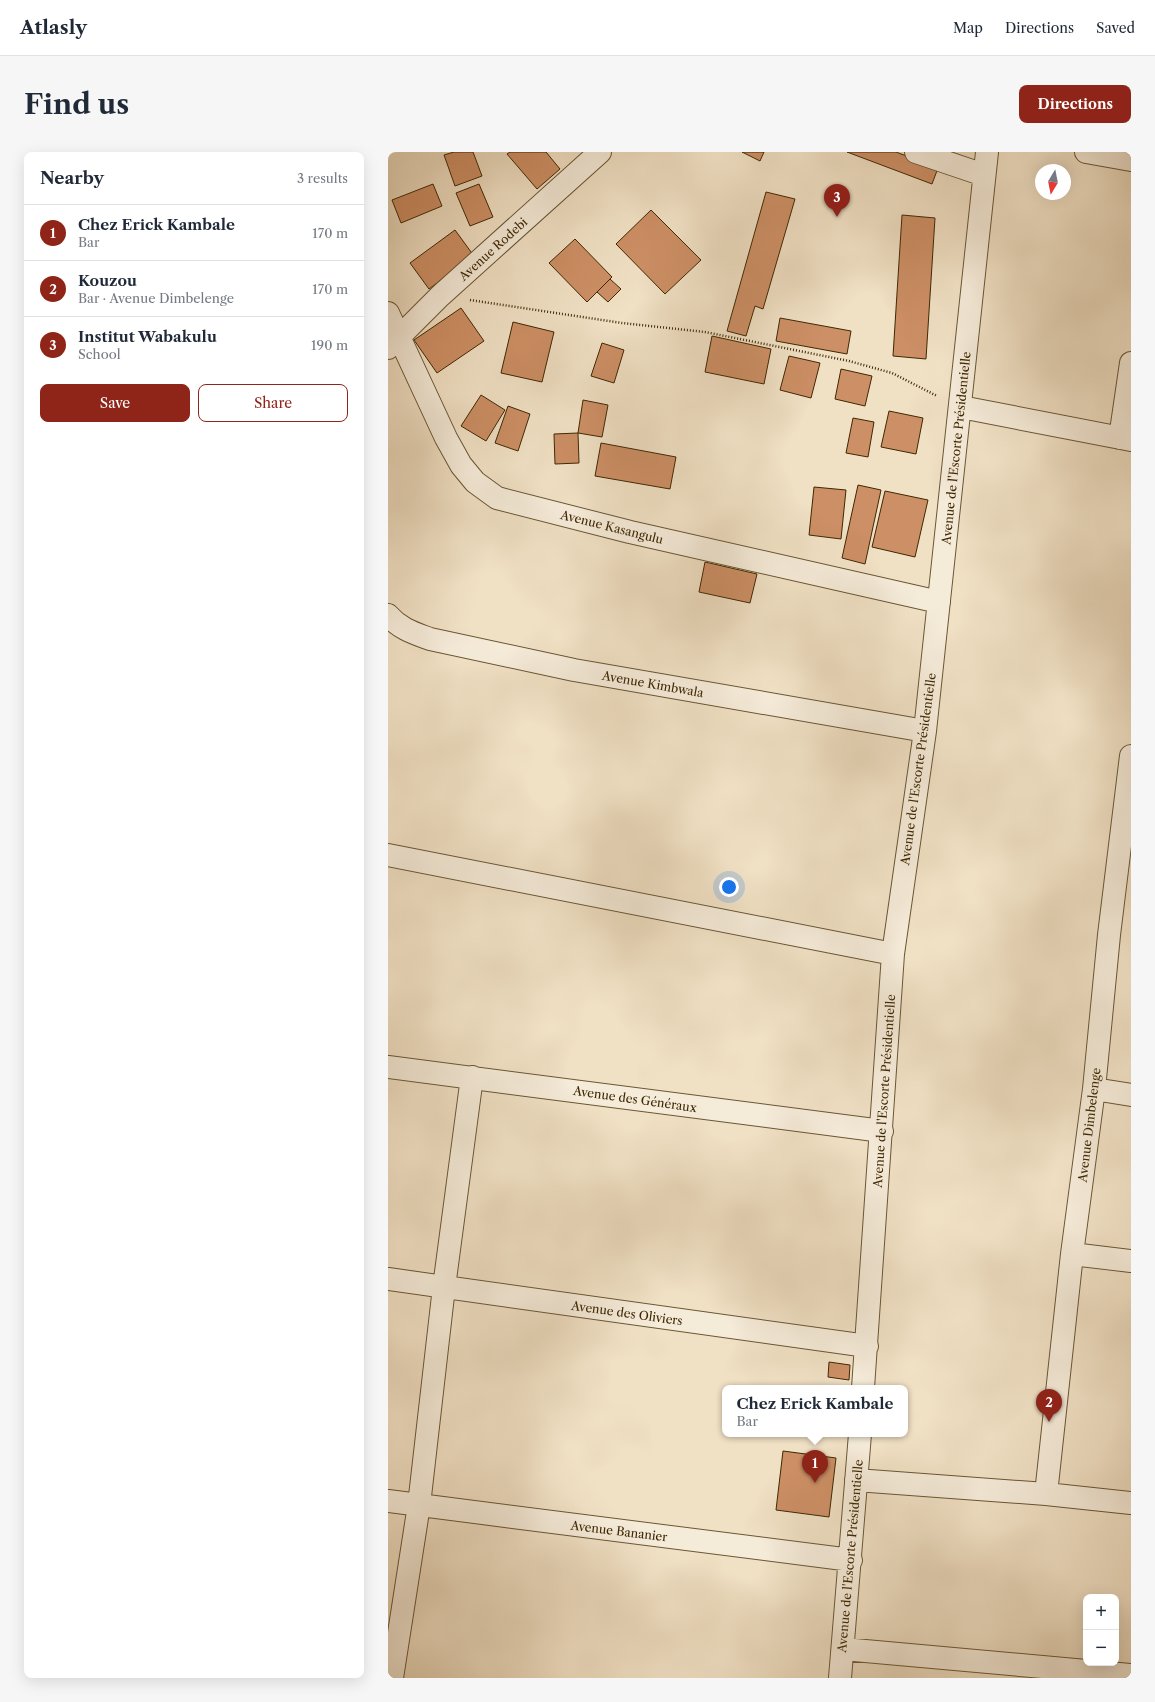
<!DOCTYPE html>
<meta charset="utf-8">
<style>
:root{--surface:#fff;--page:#f6f6f7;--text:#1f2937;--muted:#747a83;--line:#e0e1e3;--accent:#8f2418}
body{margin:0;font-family:"Libre Caslon Text",serif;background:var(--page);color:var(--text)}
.controls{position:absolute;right:12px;bottom:12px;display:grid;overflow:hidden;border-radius:8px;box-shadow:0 4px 16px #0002}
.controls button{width:36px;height:36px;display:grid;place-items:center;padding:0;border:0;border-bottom:1px solid var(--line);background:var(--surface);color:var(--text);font:20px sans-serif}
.compass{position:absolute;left:647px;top:12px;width:36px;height:36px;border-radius:50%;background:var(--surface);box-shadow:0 4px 16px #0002;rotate:190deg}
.you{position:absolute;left:341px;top:735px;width:14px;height:14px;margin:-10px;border:3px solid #fff;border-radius:50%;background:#1a73e8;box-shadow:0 0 0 6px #1a73e833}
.badge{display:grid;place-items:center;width:26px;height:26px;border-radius:50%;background:var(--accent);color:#fff;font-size:13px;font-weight:700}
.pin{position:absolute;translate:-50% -33px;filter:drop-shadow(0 1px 2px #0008)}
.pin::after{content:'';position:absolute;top:21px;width:14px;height:12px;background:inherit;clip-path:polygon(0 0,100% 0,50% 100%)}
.popup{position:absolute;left:334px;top:1233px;width:186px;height:52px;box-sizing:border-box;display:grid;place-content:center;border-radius:8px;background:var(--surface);filter:drop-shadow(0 1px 3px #0005);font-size:13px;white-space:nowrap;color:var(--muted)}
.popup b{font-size:15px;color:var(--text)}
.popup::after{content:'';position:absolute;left:50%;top:100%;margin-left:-8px;border:8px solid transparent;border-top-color:var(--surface)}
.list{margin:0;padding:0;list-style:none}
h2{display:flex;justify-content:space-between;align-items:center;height:52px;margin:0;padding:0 16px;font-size:17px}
h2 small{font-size:13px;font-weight:400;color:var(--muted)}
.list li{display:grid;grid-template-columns:26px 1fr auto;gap:12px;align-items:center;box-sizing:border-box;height:56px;padding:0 16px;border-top:1px solid var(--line)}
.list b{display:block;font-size:15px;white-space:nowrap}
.list p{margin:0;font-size:13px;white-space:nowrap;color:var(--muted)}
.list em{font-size:13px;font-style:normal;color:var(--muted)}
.actions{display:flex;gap:8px;padding:12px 16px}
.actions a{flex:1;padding:9px 0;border:1px solid var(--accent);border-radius:8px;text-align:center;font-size:14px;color:var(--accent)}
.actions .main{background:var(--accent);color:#fff}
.map{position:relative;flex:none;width:743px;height:1526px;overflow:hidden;border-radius:8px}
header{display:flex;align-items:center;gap:24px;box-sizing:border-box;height:56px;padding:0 20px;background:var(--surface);border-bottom:1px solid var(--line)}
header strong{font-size:19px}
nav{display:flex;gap:22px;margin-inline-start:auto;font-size:14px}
.intro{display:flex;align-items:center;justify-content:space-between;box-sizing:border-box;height:96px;padding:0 24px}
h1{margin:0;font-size:28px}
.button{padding:10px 18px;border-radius:8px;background:var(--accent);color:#fff;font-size:14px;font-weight:700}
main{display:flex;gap:24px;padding:0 24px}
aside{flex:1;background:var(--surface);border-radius:8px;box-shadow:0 4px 16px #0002}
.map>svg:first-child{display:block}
</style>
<header>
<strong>Atlasly</strong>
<nav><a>Map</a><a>Directions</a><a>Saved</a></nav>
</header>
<div class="intro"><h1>Find us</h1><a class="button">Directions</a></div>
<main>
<aside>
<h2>Nearby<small>3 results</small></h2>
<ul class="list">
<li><span class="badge">1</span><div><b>Chez Erick Kambale</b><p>Bar</p></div><em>170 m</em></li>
<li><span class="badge">2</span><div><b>Kouzou</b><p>Bar · Avenue Dimbelenge</p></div><em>170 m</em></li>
<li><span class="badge">3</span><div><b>Institut Wabakulu</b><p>School</p></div><em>190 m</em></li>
</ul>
<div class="actions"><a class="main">Save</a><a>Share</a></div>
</aside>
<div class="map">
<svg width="743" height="1526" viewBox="0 0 743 1526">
<rect width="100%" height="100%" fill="#f0e0c4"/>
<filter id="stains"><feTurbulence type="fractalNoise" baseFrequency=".005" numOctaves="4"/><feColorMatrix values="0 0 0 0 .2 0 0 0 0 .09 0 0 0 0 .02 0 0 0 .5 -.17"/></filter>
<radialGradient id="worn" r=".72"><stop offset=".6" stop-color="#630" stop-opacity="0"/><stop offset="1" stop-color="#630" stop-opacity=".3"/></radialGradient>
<path fill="#cd8f65" stroke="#3e2803" d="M66 0H85L94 24 67 34 56 3Z
M122 0H158L172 17 149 37 119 2Z
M354 0H376L372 9Z
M459 0H508L550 16 544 32Z
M45 32 54 54 13 71 4 48Z
M91 32 105 65 82 74 68 41Z
M378 40 407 47 375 157 367 154 358 184 339 179Z
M263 58 313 108 277 142 228 92Z
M514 63 547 66 538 207 505 204Z
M67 78 86 104 41 137 22 111Z
M187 87 224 125 199 150 161 111Z
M222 127 233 137 220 150 209 140Z
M73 156 96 189 49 221 26 188Z
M392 166 463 179 459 202 388 189Z
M125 170 166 180 154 230 113 221Z
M324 184 383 197 376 232 317 220Z
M214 191 236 198 226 231 203 224Z
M401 204 432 211 423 246 392 238Z
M453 217 484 224 477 254 447 247Z
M93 243 117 258 98 289 73 274Z
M195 248 220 253 214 285 190 281Z
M120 254 142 262 130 299 107 291Z
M501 259 535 266 528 302 493 295Z
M465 266 486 270 480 305 458 301Z
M190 281 191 311 167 312 166 282Z
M213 291 288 305 282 337 207 324Z
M470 333 493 338 477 412 454 406Z
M426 335 458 338 453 387 421 383Z
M497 339 540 348 527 405 484 395Z
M317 410 369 422 362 451 311 440Z
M441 1210 462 1213 461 1228 440 1225Z
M395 1299 448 1306 441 1365 388 1358Z"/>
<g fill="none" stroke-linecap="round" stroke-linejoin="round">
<defs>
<path id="street" d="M528 0 596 23
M698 0 743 8
M0 161 58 286 73 313 87 330 109 346 242 380 551 450
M0 196 52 144 212 0
M573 255 743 288
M732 286 743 211
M0 463C12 477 26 481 42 487L186 518 537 579
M0 703 505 802
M0 915 494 979
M706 937 743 943
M684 1102 743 1109
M0 1127 479 1194
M475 1236 505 802 537 579 599 0
M468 1328 658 1342 743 1351
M658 1342 684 1102 706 937 721 783 743 604
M0 1349 463 1408
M455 1497 743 1523
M4 1526 31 1353 56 1135 84 925
M452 1526 472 1282"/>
</defs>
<use href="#street" stroke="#6a5633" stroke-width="24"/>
<path stroke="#3e2803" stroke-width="2.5" stroke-dasharray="1 2" stroke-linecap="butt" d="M82 148 234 171 317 180 461 209 504 221 549 244"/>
<use href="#street" stroke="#f5ebd9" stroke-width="22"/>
</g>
<g text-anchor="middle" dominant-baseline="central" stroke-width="3.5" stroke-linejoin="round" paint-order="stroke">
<g font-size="12" fill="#3e2803" stroke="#f5ebd9">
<text transform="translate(105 97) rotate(-42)">Avenue Rodebi</text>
<text transform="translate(568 296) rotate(-84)">Avenue de l'Escorte Présidentielle</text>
<text transform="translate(224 375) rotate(14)">Avenue Kasangulu</text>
<text transform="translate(265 532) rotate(10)">Avenue Kimbwala</text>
<text transform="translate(530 617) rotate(-82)">Avenue de l'Escorte Présidentielle</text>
<text transform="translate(496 939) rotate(-86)">Avenue de l'Escorte Présidentielle</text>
<text transform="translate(247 947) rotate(8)">Avenue des Généraux</text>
<text transform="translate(701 973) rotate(-83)">Avenue Dimbelenge</text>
<text transform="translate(239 1161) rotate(8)">Avenue des Oliviers</text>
<text transform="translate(231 1379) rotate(7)">Avenue Bananier</text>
<text transform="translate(462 1404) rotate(-85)">Avenue de l'Escorte Présidentielle</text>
</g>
</g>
<rect width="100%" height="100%" filter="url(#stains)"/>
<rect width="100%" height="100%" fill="url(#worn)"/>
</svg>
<div class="controls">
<button>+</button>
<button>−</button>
</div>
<svg class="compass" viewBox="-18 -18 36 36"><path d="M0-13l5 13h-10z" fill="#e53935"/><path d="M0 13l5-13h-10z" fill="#747a83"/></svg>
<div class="you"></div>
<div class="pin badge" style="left:427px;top:1331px">1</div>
<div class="popup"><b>Chez Erick Kambale</b>Bar</div>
<div class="pin badge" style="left:661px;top:1270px">2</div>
<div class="pin badge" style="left:449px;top:65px">3</div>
</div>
</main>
